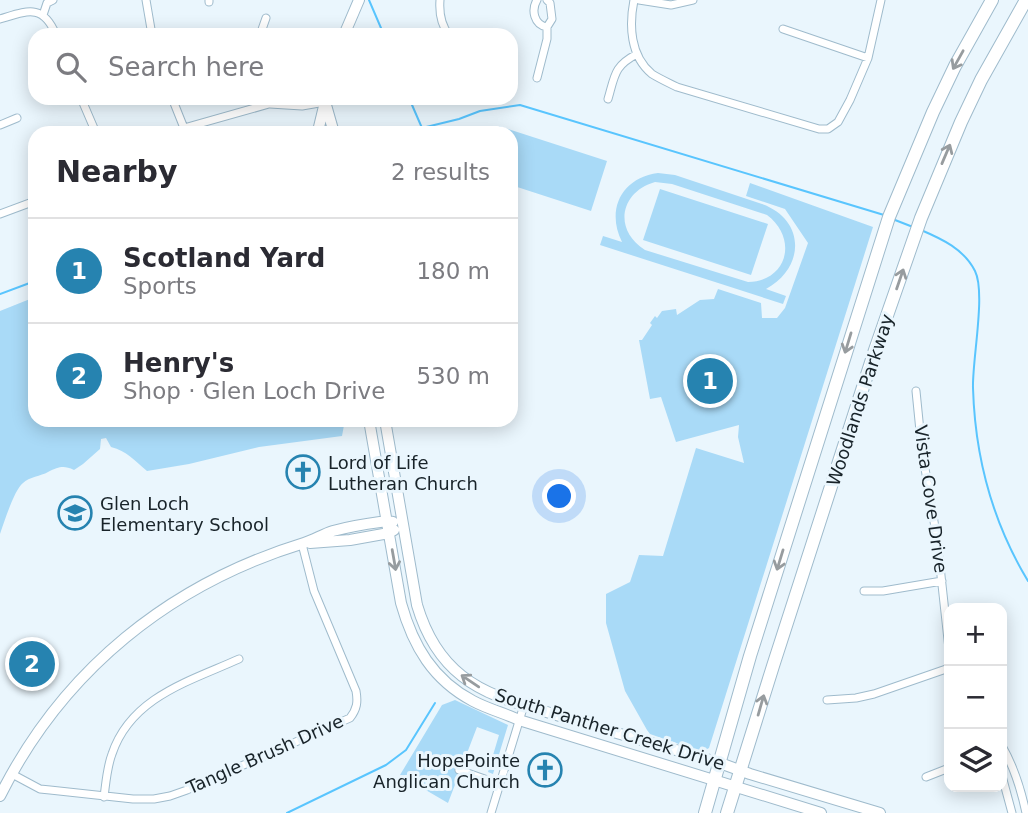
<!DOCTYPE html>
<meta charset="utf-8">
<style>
:root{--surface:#fff;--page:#f2f2f3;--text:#2b2b33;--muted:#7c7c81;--line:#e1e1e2;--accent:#2683b0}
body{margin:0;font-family:"DejaVu Sans",sans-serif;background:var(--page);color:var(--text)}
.controls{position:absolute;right:21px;bottom:21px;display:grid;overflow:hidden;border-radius:14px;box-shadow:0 4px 18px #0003}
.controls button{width:63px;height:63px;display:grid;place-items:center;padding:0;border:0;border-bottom:2px solid var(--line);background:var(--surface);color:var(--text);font:35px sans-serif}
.you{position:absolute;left:560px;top:497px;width:24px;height:24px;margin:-18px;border:5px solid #fff;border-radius:50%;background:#1a73e8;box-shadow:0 0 0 10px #1a73e833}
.badge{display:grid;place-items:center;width:46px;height:46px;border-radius:50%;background:var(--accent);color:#fff;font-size:23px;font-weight:700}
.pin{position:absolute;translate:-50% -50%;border:4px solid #fff;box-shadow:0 2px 7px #0006}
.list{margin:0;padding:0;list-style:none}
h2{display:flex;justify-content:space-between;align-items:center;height:91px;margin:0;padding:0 28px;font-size:30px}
h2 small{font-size:23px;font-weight:400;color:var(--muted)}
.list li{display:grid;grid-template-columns:46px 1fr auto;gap:21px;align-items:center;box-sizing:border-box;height:105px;padding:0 28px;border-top:2px solid var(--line)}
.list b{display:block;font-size:26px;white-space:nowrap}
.list p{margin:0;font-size:23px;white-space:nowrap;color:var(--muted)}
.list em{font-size:23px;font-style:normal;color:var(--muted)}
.icon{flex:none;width:38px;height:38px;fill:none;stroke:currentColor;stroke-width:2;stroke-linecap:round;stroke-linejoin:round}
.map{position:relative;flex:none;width:1028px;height:813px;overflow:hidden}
.search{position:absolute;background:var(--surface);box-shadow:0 4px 18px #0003;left:28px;top:28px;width:490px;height:77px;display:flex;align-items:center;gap:18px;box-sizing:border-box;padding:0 24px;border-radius:21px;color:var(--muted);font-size:26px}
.panel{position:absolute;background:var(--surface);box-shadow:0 4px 18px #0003;left:28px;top:126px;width:490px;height:301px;border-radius:21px}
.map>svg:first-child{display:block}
</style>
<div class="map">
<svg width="1028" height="813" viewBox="0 0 1028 813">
<rect width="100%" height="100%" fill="#eaf6fd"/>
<path fill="#a9daf7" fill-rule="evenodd" d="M499 126 607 161 591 211 511 185V133H497Z
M658 173 675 175 762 204C806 220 805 268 766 289L786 296 783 304 600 245 603 236 622 242C606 210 621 178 658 173ZM655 182 672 184 767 215C798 238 788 281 748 282L645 250C613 230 620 192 655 182Z
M750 183 873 227 709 748 702 752 650 734 647 730 625 691 606 623V594L630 582 639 555 663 556 696 448 744 463 738 437 739 425 676 442 661 397 650 399 639 340H642L652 325 650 323 655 316 657 318 662 311 676 309 677 315 700 300 714 299 718 289 761 303 762 318H777L785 308 808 243 785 209 746 196Z
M660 189 768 224 751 275 643 240Z
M35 297V420H345L342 436 259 447 189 464 147 471C134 460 127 451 111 447L106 438 101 439 100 449 83 464 74 470C63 465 59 467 48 472 41 476 29 477 23 483 14 490 4 523 0 534V311Z
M455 700 508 725 493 774 488 772 499 735 477 727 448 803 400 775 442 705Z"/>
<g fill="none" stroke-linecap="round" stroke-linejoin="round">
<path stroke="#59c5fe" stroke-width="2" d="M369 0 384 35
M409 98 422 128 459 119 480 111 520 105 884 215
M895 220 913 227
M921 230C942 239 964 249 975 271 986 293 972 361 973 388 975 456 993 523 1028 581
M0 294 35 281
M287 813 386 765 406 750 435 703"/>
<defs>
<path id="street" d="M146 0 152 35
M209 0V2
M440 0C439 13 441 25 449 35
M537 0C531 10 534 25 547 27
M634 0C629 25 630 56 652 74 660 79 669 83 677 87L819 129H828L838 122 850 100 868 58 881 0
M639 0 671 5 693 0
M43 15 47 3 53 0
M0 19C27 11 43 3 56 35
M783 29 868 58
M260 35 266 18
M537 78 547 39V27L552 19 550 3 547 0
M81 98 96 133
M172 98 184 128
M608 99C615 75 614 66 637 54
M270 104 302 106 325 102
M0 125 17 118
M173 133 184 128 269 104 279 98
M0 214 35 201
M916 391 922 451 937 539 949 649
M864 591H883L942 581
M827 700 856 698 874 694 949 668
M1002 746C1014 767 1021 789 1026 813
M459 770 499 784
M12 774 40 789 50 790 133 799H154L170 796 187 790 350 718C357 709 358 702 356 691L314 591 302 544
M1002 776 1012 813
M926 777 949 768
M104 797C106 782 107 767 112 754 131 697 190 681 239 659
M491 813 524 705"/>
<path id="secondary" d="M344 35 359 0
M326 105 334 133
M320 133 319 127 326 98
M369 420 401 603C413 646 433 680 473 701 488 709 504 713 519 720L821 813
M385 420 417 605C425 632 439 658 462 676 487 696 520 704 550 713 607 731 664 746 720 763L750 774 880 813
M310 543 350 540 389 533 394 530
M0 796C63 670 170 584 304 543 314 540 323 534 333 531 348 527 365 524 380 522L387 521 393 522"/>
<path id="primary" d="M705 813 750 656 889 217 933 112 955 66 992 0
M727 813 773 666 875 350 921 218 961 122 981 80 1026 0"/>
</defs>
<use href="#street" stroke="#9fbbcc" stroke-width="9"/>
<use href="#secondary" stroke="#9fbbcc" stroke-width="12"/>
<use href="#primary" stroke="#9fbbcc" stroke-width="14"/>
<use href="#street" stroke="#fff" stroke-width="7"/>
<use href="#secondary" stroke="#fff" stroke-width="10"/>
<use href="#primary" stroke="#fff" stroke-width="12"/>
</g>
<defs><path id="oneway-shaft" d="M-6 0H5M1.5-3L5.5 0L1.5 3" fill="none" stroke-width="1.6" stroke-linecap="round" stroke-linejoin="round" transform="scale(1.75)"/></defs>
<g stroke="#979c9f">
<use href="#oneway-shaft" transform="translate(958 60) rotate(119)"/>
<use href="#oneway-shaft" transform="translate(946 154) rotate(-67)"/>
<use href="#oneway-shaft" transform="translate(900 279) rotate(-71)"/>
<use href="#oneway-shaft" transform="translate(848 343) rotate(107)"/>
<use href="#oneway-shaft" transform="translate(394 560) rotate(80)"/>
<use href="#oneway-shaft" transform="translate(780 560) rotate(107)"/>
<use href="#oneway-shaft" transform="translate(470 681) rotate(-146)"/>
<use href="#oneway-shaft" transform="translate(761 705) rotate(-74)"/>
</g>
<defs>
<symbol id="church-ring" viewBox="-11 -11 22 22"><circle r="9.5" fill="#eaf6fd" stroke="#2683b0" stroke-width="1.5"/><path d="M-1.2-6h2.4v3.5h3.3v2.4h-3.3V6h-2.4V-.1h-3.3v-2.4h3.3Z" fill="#2683b0"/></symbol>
<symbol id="school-ring" viewBox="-11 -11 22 22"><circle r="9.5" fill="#eaf6fd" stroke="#2683b0" stroke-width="1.5"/><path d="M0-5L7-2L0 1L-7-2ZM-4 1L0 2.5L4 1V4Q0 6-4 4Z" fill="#2683b0"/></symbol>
</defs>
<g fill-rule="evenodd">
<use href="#church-ring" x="284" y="453" width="38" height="38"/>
<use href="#school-ring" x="56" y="494" width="38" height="38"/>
<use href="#church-ring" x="526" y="751" width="38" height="38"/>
</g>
<g text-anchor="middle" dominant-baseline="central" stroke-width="6" stroke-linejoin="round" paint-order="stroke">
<g font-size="18" fill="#182329" stroke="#eaf6fd">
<text transform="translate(860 400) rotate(-72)">Woodlands Parkway</text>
<text transform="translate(931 499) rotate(82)">Vista Cove Drive</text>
<text transform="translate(610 729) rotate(17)">South Panther Creek Drive</text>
<text transform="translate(265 754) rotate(-24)">Tangle Brush Drive</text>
</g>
<g font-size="18" fill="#182329" stroke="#eaf6fd" text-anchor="start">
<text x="328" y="462">Lord of Life<tspan x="328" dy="21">Lutheran Church</tspan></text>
<text x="100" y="503">Glen Loch<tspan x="100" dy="21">Elementary School</tspan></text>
<text x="520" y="760" text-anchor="end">HopePointe<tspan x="520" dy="21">Anglican Church</tspan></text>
</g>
</g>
</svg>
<div class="controls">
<button>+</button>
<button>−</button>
<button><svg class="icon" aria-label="layers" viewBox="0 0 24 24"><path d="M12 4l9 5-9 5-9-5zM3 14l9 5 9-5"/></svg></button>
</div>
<div class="you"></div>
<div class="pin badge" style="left:710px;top:381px">1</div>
<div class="pin badge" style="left:32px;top:664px">2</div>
<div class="search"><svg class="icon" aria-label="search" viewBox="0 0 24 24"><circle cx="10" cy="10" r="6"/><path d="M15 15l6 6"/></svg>Search here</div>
<section class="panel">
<h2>Nearby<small>2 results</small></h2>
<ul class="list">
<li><span class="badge">1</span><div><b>Scotland Yard</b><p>Sports</p></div><em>180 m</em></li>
<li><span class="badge">2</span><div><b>Henry's</b><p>Shop · Glen Loch Drive</p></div><em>530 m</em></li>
</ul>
</section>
</div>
